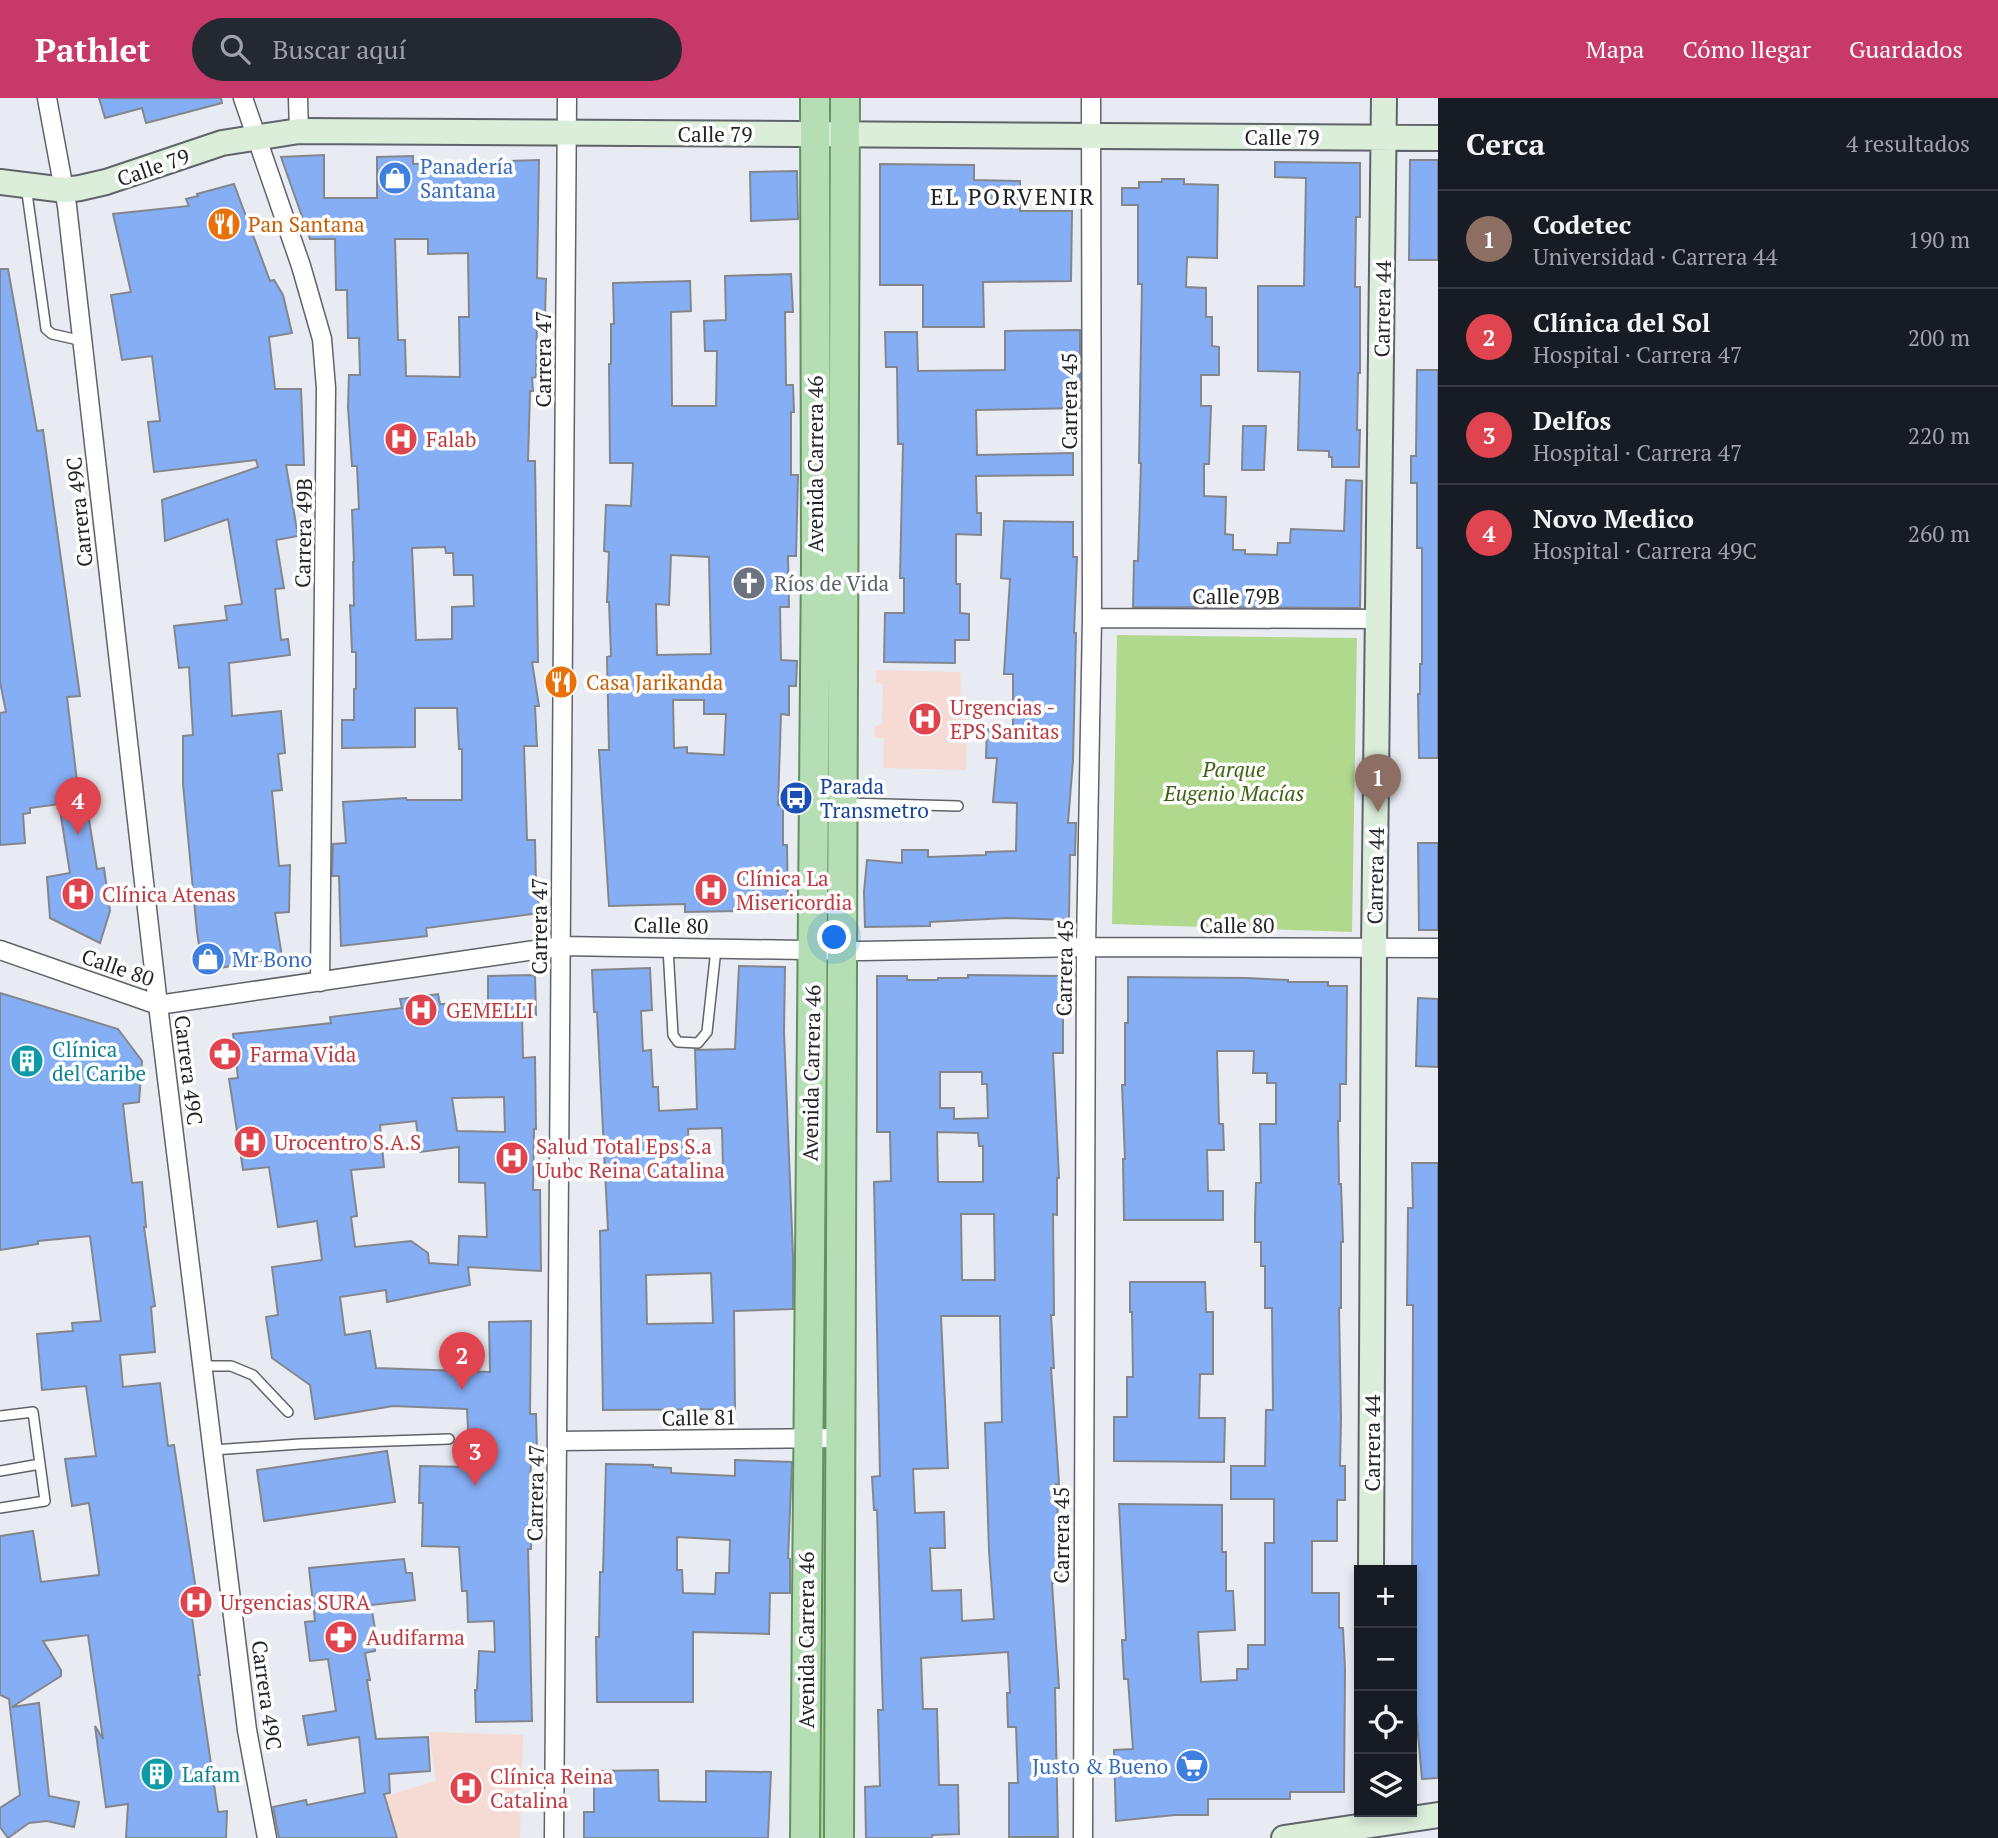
<!DOCTYPE html>
<html lang="es">
<meta charset="utf-8">
<style>
:root{--surface:#171b24;--page:#242831;--text:#f1f3f6;--muted:#9ea1a6;--line:#363941;--accent:#c63969}
body{margin:0;font-family:"PT Serif",serif;background:var(--page);color:var(--text)}
.controls{position:absolute;right:21px;bottom:21px;display:grid;overflow:hidden;border-radius:0px;box-shadow:0 4px 10px #0003}
.controls button{width:63px;height:63px;display:grid;place-items:center;padding:0;border:0;border-bottom:2px solid var(--line);background:var(--surface);color:var(--text);font:35px sans-serif}
.you{position:absolute;left:835px;top:840px;width:24px;height:24px;margin:-18px;border:5px solid #fff;border-radius:50%;background:#1a73e8;box-shadow:0 0 0 10px #1a73e833}
.badge{display:grid;place-items:center;width:46px;height:46px;border-radius:50%;background:var(--accent);color:#fff;font-size:23px;font-weight:700}
.pin{position:absolute;translate:-50% -58px;filter:drop-shadow(0 2px 4px #0008)}
.pin::after{content:'';position:absolute;top:37px;width:24px;height:21px;background:inherit;clip-path:polygon(0 0,100% 0,50% 100%)}
.list{margin:0;padding:0;list-style:none}
h2{display:flex;justify-content:space-between;align-items:center;height:91px;margin:0;padding:0 28px;font-size:30px}
h2 small{font-size:23px;font-weight:400;color:var(--muted)}
.list li{display:grid;grid-template-columns:46px 1fr auto;gap:21px;align-items:center;box-sizing:border-box;height:98px;padding:0 28px;border-top:2px solid var(--line)}
.list b{display:block;font-size:26px;white-space:nowrap}
.list p{margin:0;font-size:23px;white-space:nowrap;color:var(--muted)}
.list em{font-size:23px;font-style:normal;color:var(--muted)}
.icon{flex:none;width:38px;height:38px;fill:none;stroke:currentColor;stroke-width:2;stroke-linecap:round;stroke-linejoin:round}
.map{position:relative;flex:none;width:1438px;height:1740px;overflow:hidden}
header{display:flex;align-items:center;gap:42px;box-sizing:border-box;height:98px;padding:0 35px;background:var(--accent);color:#fff}
header strong{font-size:33px}
nav{display:flex;gap:38px;margin-inline-start:auto;font-size:24px}
.search{width:490px;height:63px;background:var(--page);display:flex;align-items:center;gap:18px;box-sizing:border-box;padding:0 24px;border-radius:38px;color:var(--muted);font-size:26px}
main{display:flex}
aside{flex:1;background:var(--surface)}
.map>svg:first-child{display:block}
</style>
<header>
<strong>Pathlet</strong>
<div class="search"><svg class="icon" aria-label="search" viewBox="0 0 24 24"><circle cx="10" cy="10" r="6"/><path d="M15 15l6 6"/></svg>Buscar aquí</div>
<nav><a>Mapa</a><a>Cómo llegar</a><a>Guardados</a></nav>
</header>
<main>
<div class="map">
<svg width="1438" height="1740" viewBox="0 0 1438 1740">
<rect width="100%" height="100%" fill="#e8ebf2"/>
<path fill="#f5dbd4" d="M876 572 961 574 960 616 967 617 966 672 883 670 884 640 876 639 874 634 875 629 882 625 883 586 876 585Z
M429 1634 523 1637 520 1740H398L386 1698 436 1683Z"/>
<path fill="#b0d98e" d="M1117 537 1357 540 1352 834 1112 826Z
M818 889H828L829 1314H819Z
M822 1374H832L829 1740H818Z"/>
<path fill="#86aef5" stroke="#83878d" stroke-width="2" fill-rule="evenodd" d="M99 0H221L222 5 146 25 142 10 105 20Z
M324 57V100H377V59L413 58V66L539 62 537 180 546 181 545 220H537L536 279 532 280 533 293H530L528 363H535L538 564H532L539 608H535L537 648H524L527 742H535L536 786 540 815 426 830 427 838 341 848 339 778H332L333 746 346 745 343 704 406 700 407 702H462V651H459L457 610H415V649L342 650V622H354V591H356V554H352L351 529 350 507 354 508 353 464H354L352 412 359 411 357 368H352L348 309 349 277H360L359 240H348L347 192H336L335 141H310L281 59ZM395 141H428V156L468 155 469 219H459L460 279 406 278 405 242H398ZM445 449 446 455H453L454 477H473L474 508 452 509V541L416 542 412 450Z
M1410 62H1438V162H1409Z
M1275 64 1360 65V119H1356L1355 189H1360V275H1358L1357 332H1360L1359 369H1332V359H1329V353L1298 352 1300 274 1258 273V188H1304L1306 80 1275 79Z
M880 66 974 67V82L1020 83V113H1072L1071 183 983 184 984 229H923V187H880Z
M797 73 798 121 751 123 750 74Z
M1162 81H1184V86L1218 87 1217 160 1187 159 1186 189 1206 190V219H1212V248L1219 249V277H1201V308H1211L1209 366H1204V398L1226 399 1225 436 1233 437V452H1245V456L1277 457 1278 445H1290L1291 431 1344 433 1346 382 1362 383 1360 510 1133 509 1134 463H1138L1140 399 1141 365H1139L1142 186H1138V107H1122V90H1139V84H1162Z
M234 86 270 183 274 182 283 197 292 235 269 239 275 291H301L304 367H286L298 438 276 442 284 490 275 491 281 542 288 541 290 557 229 565 232 618 281 613 285 655 278 656 282 692 272 693 279 768 290 767 289 814 275 815 282 859 203 873 197 834 183 686V638L193 637 189 569 179 570 174 528 227 522 225 508 242 506 228 421 165 443 162 402 258 369 256 362 154 374 148 324 160 323 152 258 122 262 111 197 131 194 113 116 189 108 186 101 198 98 197 96Z
M0 171H8L37 333 43 332 80 598 67 599 81 717 88 716 97 771 104 770 110 813 100 845 50 820 47 779 70 775 59 706 30 710V715L23 716 25 745 0 747V615L6 614 0 584Z
M791 176 793 214H785L786 287H793L794 314H791V377H798L796 458H788L789 509H780L781 562 797 563 796 588H789V617L781 616 778 707H783V747H787L788 812 685 814V806L609 808 599 652H609L607 559 611 558 609 504H607L609 454 604 453 606 407 631 408 633 365H610L609 266H611V226H614L613 185 690 183 691 213 671 214 672 308H716L717 253H705L704 223 726 222 725 178ZM671 457 709 459 711 556 657 557 656 506 669 507ZM673 602H704V616H726L724 657 687 655V649L674 650Z
M1080 232V310L976 312 977 357 1073 355V377L976 378 977 415H981V437L956 436V486H960V515L969 516V542H955V565L884 564 885 515H904V480H900L903 346H898L897 269H886L885 234H917L918 273 1005 272V233Z
M1417 272H1438V660H1419L1418 596H1420V566H1422V450H1417V385H1411V358H1416Z
M1243 328H1266L1264 372H1242Z
M1004 423 1073 424V459H1077L1074 535H1076L1073 662 1068 725H1076L1075 757H1070L1069 822 1007 820 930 824V828L865 829 864 794 867 762 902 765V752H928V759L986 757V754L1016 753 1017 705 993 704 997 660H986L987 631 1013 632V576H1004L1010 481 1001 480Z
M1418 745H1438V832H1419Z
M739 868 785 869 784 934 793 1158V1211L734 1213 735 1311 603 1312 600 1133 608 1132 597 914H594L592 872 650 870 652 912 641 913 643 953 651 952 653 989H658L659 1013 697 1011 695 952 735 951ZM722 1030 723 1073 690 1074 688 1031ZM711 1175 713 1225 647 1226 646 1177Z
M535 877 536 917H522L523 960 535 959 536 1031H534L533 1092H540L541 1173 468 1169 470 1187 387 1204 386 1192 340 1199 345 1237 370 1233 376 1270 490 1274 489 1224 531 1223 530 1316H536L537 1353H531L530 1418H532L531 1451H528L532 1623 476 1624 475 1592H477L479 1553 495 1554 494 1523 468 1524 467 1493H462L459 1449 422 1448 423 1405H419L420 1368 470 1369 467 1311 393 1308 315 1321 310 1287 272 1260 266 1219 278 1217 272 1169 322 1162 317 1123 278 1129 269 1069 243 1072 229 981 238 980 233 936 331 925 330 919 402 910 400 901 438 896 440 906H488V878ZM504 999 505 1034 457 1033 452 1000ZM416 1023 420 1054 459 1049V1084L485 1085 487 1139 459 1138 458 1167 429 1165 428 1155 411 1143 355 1149 351 1119 357 1118 351 1072 384 1069 380 1027Z
M968 877 1063 878V955H1053L1059 1080H1057V1117L1053 1116 1054 1217H1051L1054 1270H1051L1057 1355 1059 1386H1056L1062 1485H1052L1059 1590H1055L1058 1739H1009V1685H1018L1016 1629H1008L1007 1595H1010L1008 1554 921 1560 923 1611H937L939 1687H958L959 1736 932 1737V1740H866L865 1689 880 1688 878 1612H883L877 1412H874L872 1379 880 1378 874 1084 891 1083 890 1034H877V878H907V882H938V880H968ZM940 974H982V986H987L988 1020 954 1021V1010H940ZM937 1034 978 1035 979 1048H983V1084H938ZM961 1116H994L995 1182H962ZM941 1218H1000L1002 1324 985 1325 989 1453 994 1521 962 1523 961 1492 932 1493 930 1450H945L944 1414 915 1415 913 1371 948 1370Z
M1128 879 1246 880 1288 882V884H1328V888H1347L1346 986H1340V1023H1338L1339 1086H1341L1343 1144H1341V1210H1339L1341 1320 1340 1368H1345V1402H1337V1443H1312V1495H1339V1530H1343L1345 1571 1344 1694H1290V1701H1208V1717H1175L1116 1723 1114 1652 1133 1651 1128 1581H1124L1122 1542H1126L1119 1406 1222 1407V1454H1226V1493H1233L1235 1532 1198 1534 1201 1584 1237 1582V1571H1248V1547H1265V1445H1274V1401H1231V1368H1265L1266 1312H1273L1272 1210H1265V1168H1261V1144H1255V1117L1256 1085H1261L1260 1026H1276V985H1267V975H1253L1254 953H1217L1219 1026H1223L1224 1052H1207L1208 1093H1223V1122H1124L1123 1061H1125L1122 987H1125V925H1128Z
M0 895 118 931 142 963 139 1004 123 1006 132 1085 142 1084 146 1129H144L155 1208 151 1209 155 1254 120 1257 123 1289 160 1285 168 1348 174 1347 199 1512 191 1513 200 1577H198L218 1714 227 1713 226 1740H126L128 1706 106 1709 95 1628 103 1641 88 1537 43 1543 61 1572V1578L12 1609 39 1605 49 1698 79 1704 74 1729 47 1723 29 1725 8 1740 0 1729V1710L20 1697 9 1601 0 1597V1438L33 1433 41 1484 99 1477V1474L89 1405 72 1408 65 1361 96 1358 86 1288 42 1292 37 1236 73 1233 72 1225 101 1223 90 1138 38 1143V1146L0 1152Z
M1418 900 1438 901V969L1416 968Z
M1412 1065H1438V1680L1422 1681 1415 1604V1511H1412L1413 1207H1407L1408 1110H1413Z
M1130 1184H1205L1206 1214H1213V1276H1200L1199 1320H1225L1224 1364 1114 1363V1319H1127V1279H1133L1132 1214H1130Z
M387 1353 395 1404 264 1423 257 1372Z
M735 1362 792 1364 788 1460 790 1461V1495H770L769 1536 693 1534V1604H597L596 1539H599L600 1474H603L606 1366 653 1367V1369L671 1370V1375L735 1378ZM677 1439 730 1442 729 1475H716L715 1496 683 1495 682 1472H677Z
M404 1461 406 1475H412L415 1502 371 1507 375 1531V1553L365 1555 370 1582H367L376 1641 428 1639 430 1673 389 1676 390 1695 384 1696 397 1740H279L273 1709 306 1702 307 1707 365 1695 359 1639 308 1647 303 1618 336 1613 328 1561 310 1563 305 1524 315 1523 309 1470Z
M658 1672 659 1703 706 1704V1673L771 1674 768 1740H584V1714H594V1673Z"/>
<g fill="none" stroke-linecap="round" stroke-linejoin="round">
<defs>
<path id="lane" d="M26 88 46 231 52 236 83 243
M847 705 958 708
M668 850 673 937 678 944 698 945 707 934 716 851
M202 1268H231L253 1277 288 1314
M0 1318 33 1314 40 1366 0 1373
M213 1352 300 1346 449 1341
M0 1410 45 1403 40 1366"/>
<path id="street" d="M47 0 67 108 158 907 247 1632 267 1740
M243 0 301 168 322 241 326 290 320 884
M298 0 299 33
M1092 520 1379 521
M0 852 158 907 562 848 861 853 1086 849 1438 850
M558 1343 840 1340
M554 1740 567 0
M1083 1740 1086 849 1092 520 1091 0"/>
<path id="secondary" d="M0 84 65 92 80 90 106 84 222 45 299 33 1438 40
M1371 1472 1374 850 1384 0
M1284 1740 1438 1717"/>
<path id="primary" d="M805 1740 816 460 815 0
M839 1740 845 0"/>
</defs>
<use href="#lane" stroke="#606369" stroke-width="12"/>
<use href="#street" stroke="#606369" stroke-width="21"/>
<use href="#secondary" stroke="#606369" stroke-width="28"/>
<use href="#primary" stroke="#638f63" stroke-width="32"/>
<use href="#lane" stroke="#fff" stroke-width="9"/>
<use href="#street" stroke="#fff" stroke-width="18"/>
<use href="#secondary" stroke="#daeeda" stroke-width="24"/>
<use href="#primary" stroke="#b6deb5" stroke-width="28"/>
</g>
<defs>
<symbol id="shop-disc" viewBox="-11 -11 22 22"><circle r="9.5" fill="#3f7fe0" stroke="#fff"/><path d="M-5-2.5h2.3a2.7 3.5 0 0 1 5.4 0H5L5.5 6h-11ZM-1.5-2.5h3a1.5 2.3 0 0 0-3 0Z" fill="#fff"/></symbol>
<symbol id="restaurant-disc" viewBox="-11 -11 22 22"><circle r="9.5" fill="#e8710a" stroke="#fff"/><path d="M-5-6h1v4h1v-4h1v4h1v-4h1v5L-1.5 .5V6h-2V.5L-5-1ZM5-6V6H3V1.5H1.5Q1.5-4 5-6Z" fill="#fff"/></symbol>
<symbol id="hospital-disc" viewBox="-11 -11 22 22"><circle r="9.5" fill="#e0444e" stroke="#fff"/><path d="M-5-5h3v3.5h4V-5h3V5h-3V1.5h-4V5h-3Z" fill="#fff"/></symbol>
<symbol id="church-disc" viewBox="-11 -11 22 22"><circle r="9.5" fill="#6b7280" stroke="#fff"/><path d="M-1.2-6h2.4v3.5h3.3v2.4h-3.3V6h-2.4V-.1h-3.3v-2.4h3.3Z" fill="#fff"/></symbol>
<symbol id="bus-disc" viewBox="-11 -11 22 22"><circle r="9.5" fill="#1a4fb4" stroke="#fff"/><path d="M-5-6H5V4H4V6H2V4H-2V6H-4V4H-5ZM-3.5-4V0h7V-4ZM-3.5 1.2v1.5H-2V1.2ZM2 1.2v1.5H3.5V1.2Z" fill="#fff"/></symbol>
<symbol id="pharmacy-disc" viewBox="-11 -11 22 22"><circle r="9.5" fill="#e0444e" stroke="#fff"/><path d="M-2-6h4v4h4v4h-4v4h-4v-4h-4v-4h4Z" fill="#fff"/></symbol>
<symbol id="building-disc" viewBox="-11 -11 22 22"><circle r="9.5" fill="#0f9aa8" stroke="#fff"/><path d="M-4-6H4V6H1V3H-1V6H-4ZM-2.5-4.3h1.7v1.8h-1.7ZM.8-4.3h1.7v1.8H.8ZM-2.5-1h1.7V.8h-1.7ZM.8-1h1.7V.8H.8Z" fill="#fff"/></symbol>
<symbol id="supermarket-disc" viewBox="-11 -11 22 22"><circle r="9.5" fill="#3f7fe0" stroke="#fff"/><path d="M-6-5.5h2.5l.6 2H6L4.5 2H-2.5L-4.4-4H-6ZM-1.5 3.2a1.3 1.3 0 1 0 .1 0ZM3 3.2a1.3 1.3 0 1 0 .1 0Z" fill="#fff"/></symbol>
</defs>
<g fill-rule="evenodd">
<use href="#shop-disc" x="376" y="61" width="38" height="38"/>
<use href="#restaurant-disc" x="205" y="107" width="38" height="38"/>
<use href="#hospital-disc" x="382" y="322" width="38" height="38"/>
<use href="#church-disc" x="730" y="466" width="38" height="38"/>
<use href="#restaurant-disc" x="542" y="565" width="38" height="38"/>
<use href="#hospital-disc" x="906" y="602" width="38" height="38"/>
<use href="#bus-disc" x="777" y="681" width="38" height="38"/>
<use href="#hospital-disc" x="692" y="773" width="38" height="38"/>
<use href="#hospital-disc" x="59" y="777" width="38" height="38"/>
<use href="#shop-disc" x="189" y="842" width="38" height="38"/>
<use href="#hospital-disc" x="402" y="893" width="38" height="38"/>
<use href="#pharmacy-disc" x="206" y="937" width="38" height="38"/>
<use href="#building-disc" x="8" y="944" width="38" height="38"/>
<use href="#hospital-disc" x="231" y="1025" width="38" height="38"/>
<use href="#hospital-disc" x="493" y="1041" width="38" height="38"/>
<use href="#hospital-disc" x="177" y="1485" width="38" height="38"/>
<use href="#pharmacy-disc" x="322" y="1520" width="38" height="38"/>
<use href="#supermarket-disc" x="1173" y="1649" width="38" height="38"/>
<use href="#building-disc" x="138" y="1657" width="38" height="38"/>
<use href="#hospital-disc" x="447" y="1671" width="38" height="38"/>
</g>
<g text-anchor="middle" dominant-baseline="central" stroke-width="7" stroke-linejoin="round" paint-order="stroke">
<g font-size="21" fill="#232427" stroke="#fff">
<text x="715" y="36">Calle 79</text>
<text x="1282" y="39">Calle 79</text>
<text transform="translate(153 69) rotate(-19)">Calle 79</text>
<text transform="translate(1382 211) rotate(-89)">Carrera 44</text>
<text transform="translate(543 261) rotate(-90)">Carrera 47</text>
<text transform="translate(1069 303) rotate(-90)">Carrera 45</text>
<text transform="translate(815 366) rotate(-90)">Avenida Carrera 46</text>
<text transform="translate(79 414) rotate(-96)">Carrera 49C</text>
<text transform="translate(303 435) rotate(-89)">Carrera 49B</text>
<text x="1236" y="498">Calle 79B</text>
<text transform="translate(1375 778) rotate(-89)">Carrera 44</text>
<text transform="translate(671 827) rotate(1)">Calle 80</text>
<text x="1237" y="827">Calle 80</text>
<text transform="translate(539 828) rotate(-90)">Carrera 47</text>
<text transform="translate(118 869) rotate(19)">Calle 80</text>
<text transform="translate(1064 870) rotate(-89)">Carrera 45</text>
<text transform="translate(189 972) rotate(83)">Carrera 49C</text>
<text transform="translate(811 975) rotate(-89)">Avenida Carrera 46</text>
<text transform="translate(699 1319) rotate(-1)">Calle 81</text>
<text transform="translate(1372 1345) rotate(-90)">Carrera 44</text>
<text transform="translate(535 1395) rotate(-89)">Carrera 47</text>
<text transform="translate(1061 1437) rotate(-90)">Carrera 45</text>
<text transform="translate(806 1542) rotate(-90)">Avenida Carrera 46</text>
<text transform="translate(267 1597) rotate(82)">Carrera 49C</text>
</g>
<g font-size="21" fill="#366cbe" stroke="#fff" text-anchor="start">
<text x="420" y="68">Panadería<tspan x="420" dy="24">Santana</tspan></text>
<text x="232" y="861">Mr Bono</text>
<text x="1168" y="1668" text-anchor="end">Justo &amp; Bueno</text>
</g>
<g font-size="21" fill="#c56008" stroke="#fff" text-anchor="start">
<text x="248" y="126">Pan Santana</text>
<text x="586" y="584">Casa Jarikanda</text>
</g>
<g font-size="21" fill="#be3a42" stroke="#fff" text-anchor="start">
<text x="426" y="341">Falab</text>
<text x="950" y="609">Urgencias -<tspan x="950" dy="24">EPS Sanitas</tspan></text>
<text x="736" y="780">Clínica La<tspan x="736" dy="24">Misericordia</tspan></text>
<text x="102" y="796">Clínica Atenas</text>
<text x="446" y="912">GEMELLI</text>
<text x="250" y="956">Farma Vida</text>
<text x="274" y="1044">Urocentro S.A.S</text>
<text x="536" y="1048">Salud Total Eps S.a<tspan x="536" dy="24">Uubc Reina Catalina</tspan></text>
<text x="220" y="1504">Urgencias SURA</text>
<text x="366" y="1539">Audifarma</text>
<text x="490" y="1678">Clínica Reina<tspan x="490" dy="24">Catalina</tspan></text>
</g>
<g font-size="21" fill="#5b616d" stroke="#fff" text-anchor="start">
<text x="774" y="485">Ríos de Vida</text>
</g>
<g font-size="21" font-style="italic" fill="#3e6212" stroke="#fff">
<text x="1234" y="671">Parque<tspan x="1234" dy="24">Eugenio Macías</tspan></text>
</g>
<g font-size="21" fill="#164399" stroke="#fff" text-anchor="start">
<text x="820" y="688">Parada<tspan x="820" dy="24">Transmetro</tspan></text>
</g>
<g font-size="21" fill="#0d838f" stroke="#fff" text-anchor="start">
<text x="52" y="951">Clínica<tspan x="52" dy="24">del Caribe</tspan></text>
<text x="182" y="1676">Lafam</text>
</g>
<g font-size="23" letter-spacing="2" fill="#232427" stroke="#fff">
<text x="1013" y="98">EL PORVENIR</text>
</g>
</g>
</svg>
<div class="controls">
<button>+</button>
<button>−</button>
<button><svg class="icon" aria-label="locate" viewBox="0 0 24 24"><circle cx="12" cy="12" r="6"/><path d="M12 2v4M12 18v4M2 12h4M18 12h4"/></svg></button>
<button><svg class="icon" aria-label="layers" viewBox="0 0 24 24"><path d="M12 4l9 5-9 5-9-5zM3 14l9 5 9-5"/></svg></button>
</div>
<div class="you"></div>
<div class="pin badge" style="left:1378px;top:714px;background:#8d6e63">1</div>
<div class="pin badge" style="left:462px;top:1292px;background:#e0444e">2</div>
<div class="pin badge" style="left:475px;top:1388px;background:#e0444e">3</div>
<div class="pin badge" style="left:78px;top:737px;background:#e0444e">4</div>
</div>
<aside>
<h2>Cerca<small>4 resultados</small></h2>
<ul class="list">
<li><span class="badge" style="background:#8d6e63">1</span><div><b>Codetec</b><p>Universidad · Carrera 44</p></div><em>190 m</em></li>
<li><span class="badge" style="background:#e0444e">2</span><div><b>Clínica del Sol</b><p>Hospital · Carrera 47</p></div><em>200 m</em></li>
<li><span class="badge" style="background:#e0444e">3</span><div><b>Delfos</b><p>Hospital · Carrera 47</p></div><em>220 m</em></li>
<li><span class="badge" style="background:#e0444e">4</span><div><b>Novo Medico</b><p>Hospital · Carrera 49C</p></div><em>260 m</em></li>
</ul>
</aside>
</main>
